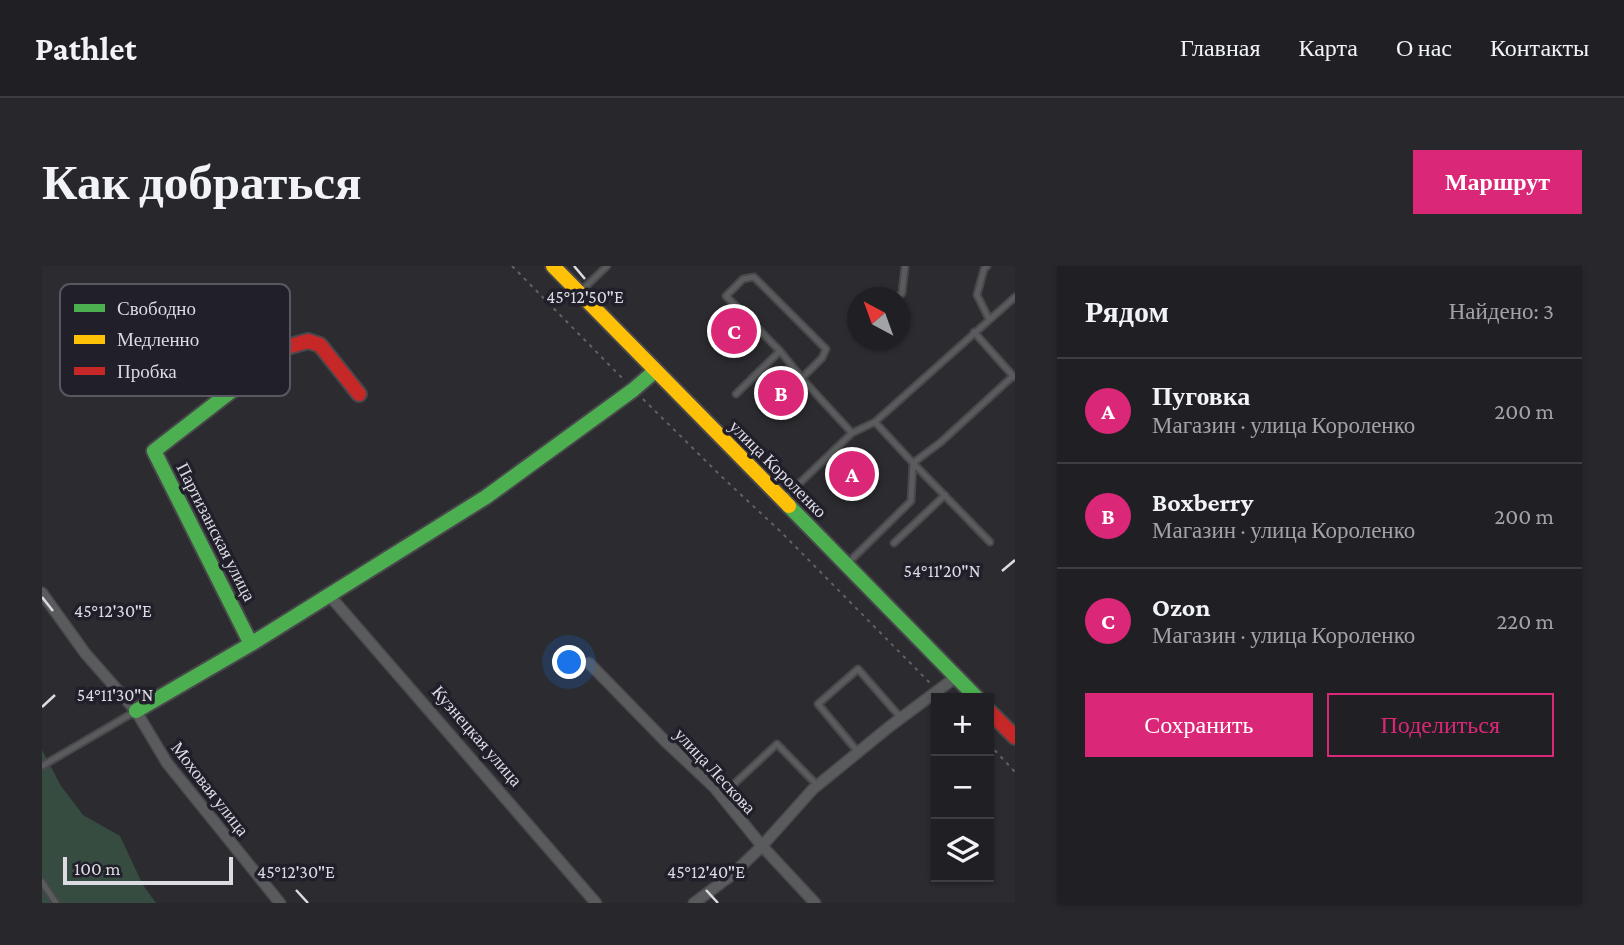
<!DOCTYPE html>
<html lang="ru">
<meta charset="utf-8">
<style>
:root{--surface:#202024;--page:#28282c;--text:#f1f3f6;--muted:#a2a3a6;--line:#3d3e41;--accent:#db2777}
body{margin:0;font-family:"Crimson Pro",serif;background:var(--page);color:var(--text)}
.controls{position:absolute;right:21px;bottom:21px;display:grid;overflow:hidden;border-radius:0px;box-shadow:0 2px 5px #0004}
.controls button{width:63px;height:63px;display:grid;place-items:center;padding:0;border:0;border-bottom:2px solid var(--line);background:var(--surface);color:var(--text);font:35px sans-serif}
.compass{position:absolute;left:805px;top:21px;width:63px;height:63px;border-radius:50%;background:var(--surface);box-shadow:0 2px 5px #0004;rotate:319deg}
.scale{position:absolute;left:21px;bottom:18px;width:170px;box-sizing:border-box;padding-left:7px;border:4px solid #dcdbe3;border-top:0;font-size:19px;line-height:24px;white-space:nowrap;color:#dcdbe3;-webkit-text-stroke:5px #211f29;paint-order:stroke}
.you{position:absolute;left:528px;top:397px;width:24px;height:24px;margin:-18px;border:5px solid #fff;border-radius:50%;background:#1a73e8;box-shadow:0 0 0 10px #1a73e833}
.badge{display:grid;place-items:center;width:46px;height:46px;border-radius:50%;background:var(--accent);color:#fff;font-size:23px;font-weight:700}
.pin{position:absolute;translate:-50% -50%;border:4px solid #fff;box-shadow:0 2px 7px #0006}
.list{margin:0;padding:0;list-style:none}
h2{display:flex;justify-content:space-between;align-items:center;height:91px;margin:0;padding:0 28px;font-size:30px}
h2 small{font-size:23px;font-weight:400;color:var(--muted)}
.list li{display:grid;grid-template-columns:46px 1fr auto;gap:21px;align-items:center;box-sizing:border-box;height:105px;padding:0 28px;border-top:2px solid var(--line)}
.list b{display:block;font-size:26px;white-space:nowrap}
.list p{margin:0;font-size:23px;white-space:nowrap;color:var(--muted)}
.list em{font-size:23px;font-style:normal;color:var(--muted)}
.actions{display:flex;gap:14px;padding:21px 28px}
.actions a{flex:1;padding:16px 0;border:2px solid var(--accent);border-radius:0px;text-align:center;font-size:24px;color:var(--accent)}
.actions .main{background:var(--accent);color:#fff}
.icon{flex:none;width:38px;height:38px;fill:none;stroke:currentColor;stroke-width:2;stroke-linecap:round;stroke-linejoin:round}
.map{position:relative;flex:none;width:973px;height:637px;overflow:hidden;border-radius:0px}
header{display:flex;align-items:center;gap:42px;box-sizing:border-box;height:98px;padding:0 35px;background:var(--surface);border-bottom:2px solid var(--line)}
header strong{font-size:33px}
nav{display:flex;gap:38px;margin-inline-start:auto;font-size:24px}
.intro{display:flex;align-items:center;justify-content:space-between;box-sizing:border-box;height:168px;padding:0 42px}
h1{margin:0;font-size:49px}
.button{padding:18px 32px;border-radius:0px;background:var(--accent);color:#fff;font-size:24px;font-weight:700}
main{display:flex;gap:42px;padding:0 42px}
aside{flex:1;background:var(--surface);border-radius:0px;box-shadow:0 2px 5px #0004}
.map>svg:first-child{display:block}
</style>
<header>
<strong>Pathlet</strong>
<nav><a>Главная</a><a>Карта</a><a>О нас</a><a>Контакты</a></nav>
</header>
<div class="intro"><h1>Как добраться</h1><a class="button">Маршрут</a></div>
<main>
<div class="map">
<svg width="973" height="637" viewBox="0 0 973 637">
<rect width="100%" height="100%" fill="#2b2b30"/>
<path fill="#364c40" d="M0 484 19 520 41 549 78 570 101 619 114 637H0Z"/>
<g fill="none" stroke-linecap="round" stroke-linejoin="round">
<defs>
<path id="lane" d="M945 0 942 3 935 29 947 53
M539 25 565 0
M855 32 860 27 863 0
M932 66 972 111
M760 112 780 92 784 83 712 11 701 13 684 30 738 85 764 117 810 167
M694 128 738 85
M833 156 871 197 899 176 971 110
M742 232 810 167 833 156 973 31
M852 277 903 229
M806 297 869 235 871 197 948 276
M816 486 776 438 816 403 859 452
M0 500 94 445
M692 518 735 478 775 519
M0 616 14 637"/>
<path id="street" d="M0 327 43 387 94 445 125 497 238 637
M287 329 554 637
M547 397 623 475 672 521 720 580 773 637
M652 637 691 608 720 580 771 523 847 461 914 411"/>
<path id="fast" d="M205 113 112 185 209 378
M747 240 935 432
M94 445 209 378 444 231 591 124 613 105"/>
<path id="slow" d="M511 0 747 240"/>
<path id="jam" d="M205 113 245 81 266 75 278 79 317 128
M947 445 973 471"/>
</defs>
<use href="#lane" stroke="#48484c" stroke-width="9"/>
<use href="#street" stroke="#48484c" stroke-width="13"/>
<use href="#fast" stroke="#48484c" stroke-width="18"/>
<use href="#slow" stroke="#48484c" stroke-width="18"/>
<use href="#jam" stroke="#48484c" stroke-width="18"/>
<path stroke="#626266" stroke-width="2" stroke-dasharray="3.5 5" stroke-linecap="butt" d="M470 0 582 114
M601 133 680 211 738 265 888 417
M947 478 973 506"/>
<use href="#lane" stroke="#5a5b5d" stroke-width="5"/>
<use href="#street" stroke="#5a5b5d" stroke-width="10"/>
<use href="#fast" stroke="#4caf50" stroke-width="14"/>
<use href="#slow" stroke="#ffc107" stroke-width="14"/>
<use href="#jam" stroke="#c62828" stroke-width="14"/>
</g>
<path fill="none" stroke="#dcdbe3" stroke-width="2.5" d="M532 0 543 13M960 305 973 294M0 331 11 345M0 441 13 429M254 624 266 637M664 624 676 637"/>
<g text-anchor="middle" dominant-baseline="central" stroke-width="7" stroke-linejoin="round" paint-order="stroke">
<g font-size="18" fill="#dcdbe3" stroke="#211f29">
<text transform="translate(736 203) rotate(45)">улица Короленко</text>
<text transform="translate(174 266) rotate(63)">Партизанская улица</text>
<text transform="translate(435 470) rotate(49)">Кузнецкая улица</text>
<text transform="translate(673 505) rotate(47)">улица Лескова</text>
<text transform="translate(168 523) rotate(52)">Моховая улица</text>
</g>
</g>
<rect x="18" y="18" width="230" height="112" rx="10" fill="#211f29" stroke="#595761" stroke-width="2"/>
<rect x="32" y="38" width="31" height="8" fill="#4caf50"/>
<rect x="32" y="69" width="31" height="9" fill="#ffc107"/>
<rect x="32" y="101" width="31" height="8" fill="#c62828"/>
<g font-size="19" fill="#dcdbe3">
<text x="75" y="49">Свободно</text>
<text x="75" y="80">Медленно</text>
<text x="75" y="112">Пробка</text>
</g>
<g font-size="18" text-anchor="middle" fill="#dcdbe3" stroke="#211f29" stroke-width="7" stroke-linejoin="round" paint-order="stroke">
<text x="543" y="37">45°12'50"E</text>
<text x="900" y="311">54°11'20"N</text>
<text x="71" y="351">45°12'30"E</text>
<text x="73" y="435">54°11'30"N</text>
<text x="254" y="612">45°12'30"E</text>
<text x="664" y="612">45°12'40"E</text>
</g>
</svg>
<div class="controls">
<button>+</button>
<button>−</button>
<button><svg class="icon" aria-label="layers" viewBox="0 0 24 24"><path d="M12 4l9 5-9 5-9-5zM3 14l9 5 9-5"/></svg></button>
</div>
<svg class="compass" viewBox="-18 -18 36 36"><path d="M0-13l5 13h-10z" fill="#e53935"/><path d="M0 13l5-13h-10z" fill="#a2a3a6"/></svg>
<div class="scale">100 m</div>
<div class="you"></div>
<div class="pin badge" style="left:810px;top:208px">A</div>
<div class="pin badge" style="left:739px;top:127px">B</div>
<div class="pin badge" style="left:692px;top:65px">C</div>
</div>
<aside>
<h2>Рядом<small>Найдено: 3</small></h2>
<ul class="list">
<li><span class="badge">A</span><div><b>Пуговка</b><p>Магазин · улица Короленко</p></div><em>200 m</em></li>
<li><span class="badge">B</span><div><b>Boxberry</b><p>Магазин · улица Короленко</p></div><em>200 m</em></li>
<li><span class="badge">C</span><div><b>Ozon</b><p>Магазин · улица Короленко</p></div><em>220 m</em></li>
</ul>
<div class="actions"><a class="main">Сохранить</a><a>Поделиться</a></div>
</aside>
</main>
